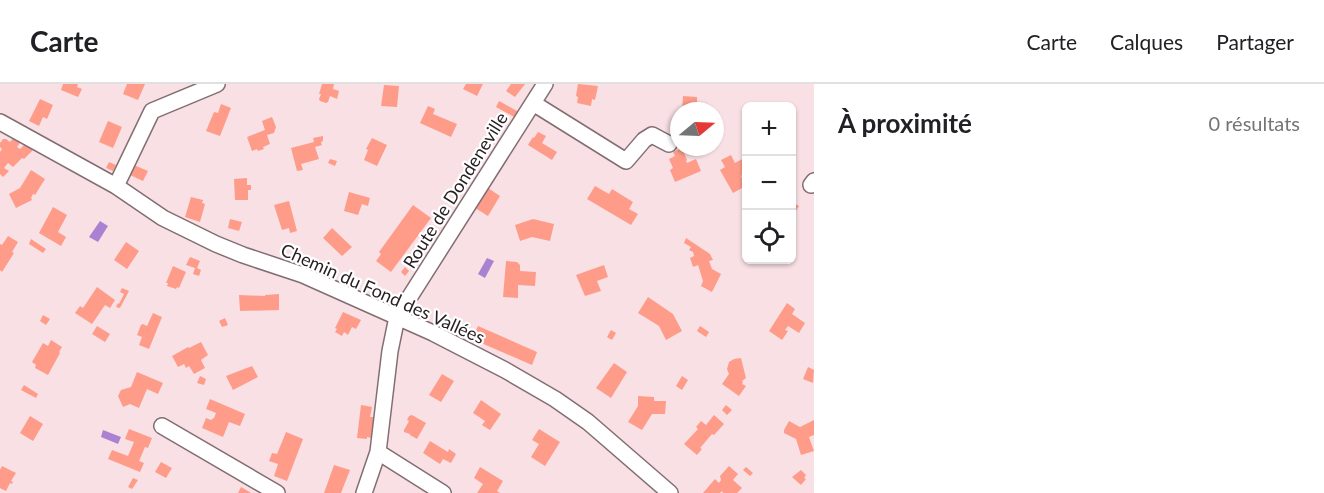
<!DOCTYPE html>
<html lang="fr">
<meta charset="utf-8">
<style>
:root{--surface:#fff;--page:#f6f6f6;--text:#202124;--muted:#757577;--line:#e0e0e0}
body{margin:0;font-family:Lato,sans-serif;background:var(--page);color:var(--text)}
.controls{position:absolute;right:18px;top:18px;display:grid;overflow:hidden;border-radius:9px;box-shadow:0 2px 4px #0004}
.controls button{width:54px;height:54px;display:grid;place-items:center;padding:0;border:0;border-bottom:2px solid var(--line);background:var(--surface);color:var(--text);font:30px sans-serif}
.compass{position:absolute;left:670px;top:18px;width:54px;height:54px;border-radius:50%;background:var(--surface);box-shadow:0 2px 4px #0004;rotate:71deg}
.list{margin:0;padding:0;list-style:none}
h2{display:flex;justify-content:space-between;align-items:center;height:78px;margin:0;padding:0 24px;font-size:26px}
h2 small{font-size:20px;font-weight:400;color:var(--muted)}
.icon{flex:none;width:33px;height:33px;fill:none;stroke:currentColor;stroke-width:2;stroke-linecap:round;stroke-linejoin:round}
.map{position:relative;flex:none;width:814px;height:409px;overflow:hidden}
header{display:flex;align-items:center;gap:36px;box-sizing:border-box;height:84px;padding:0 30px;background:var(--surface);border-bottom:2px solid var(--line)}
header strong{font-size:28px}
nav{display:flex;gap:33px;margin-inline-start:auto;font-size:21px}
main{display:flex}
aside{flex:1;background:var(--surface)}
.map>svg:first-child{display:block}
</style>
<header>
<strong>Carte</strong>
<nav><a>Carte</a><a>Calques</a><a>Partager</a></nav>
</header>
<main>
<div class="map">
<svg width="814" height="409" viewBox="0 0 814 409">
<rect width="100%" height="100%" fill="#f8e0e5"/>
<path fill="#ab82d1" d="M100 137 108 142 98 158 89 153Z
M487 174 494 177 485 194 478 190Z
M103 346 121 353 118 360 101 353Z"/>
<path fill="#fe9c89" d="M63 0H78L77 3 82 5 78 13 61 6Z
M127 0H145L138 16 123 10Z
M322 0H334L333 5 339 7 337 15 330 12 328 18 326 19 320 17 319 15 321 10H319Z
M466 0H483L477 12 463 5Z
M511 0H525L515 13 506 7Z
M578 0 598 2 595 16 592 15 591 22 577 19 578 13 576 12Z
M384 1 399 2 397 23 381 22Z
M683 12 697 13V27H682Z
M40 15 53 21 47 35 43 33 39 42 29 37Z
M499 17 519 28 516 34 496 23Z
M221 20 231 24 220 52 206 47 214 28 218 29Z
M428 22 435 25 433 30 457 40 451 53 420 39Z
M272 33 276 43 274 49 267 51 270 60 263 63 264 65 258 67 257 65 252 67 247 53 265 46 262 37Z
M108 37 122 43 113 64 99 58Z
M538 48 546 52 542 59 557 68 552 76 528 61 533 53 534 54Z
M15 52 22 56 17 63 20 65 26 59 33 66 24 75 22 74 13 83 8 79 4 84 9 87 3 93 0 90V68L2 65 0 63V59L3 55H6L10 58Z
M323 52V57L321 58 322 61 315 63 319 75 301 80 303 86 297 87 291 64 314 58 313 54Z
M372 54 387 61 377 82 364 76 368 66 366 65Z
M682 64 687 76 686 77 687 79 696 75 701 87 675 98 670 86 673 84 669 75 675 72 673 68Z
M731 71 735 79 744 74 746 78V88L741 92 746 102 733 109 720 86 725 83 721 76Z
M330 75 337 77 335 82 328 79Z
M109 78 116 81 113 87 106 84Z
M134 81 148 87 143 97 130 91Z
M31 86 45 95 35 111 33 110 31 114 32 116 16 124 9 110 20 104Z
M247 94V101H251V106H248V116H235L234 95Z
M485 102 500 112 488 132 472 122Z
M595 102 609 110 612 105 633 118 629 125 638 130 631 141 587 115Z
M349 108 370 114 368 122 362 120 358 131 344 127Z
M191 113 203 116 202 119 205 120 200 138 185 133Z
M289 117 297 147 290 149 289 144 282 146 274 121Z
M792 118 799 122 792 133Z
M413 121 431 134 391 188 376 177 381 170 379 168Z
M53 123 67 131 58 148 66 153 61 162 39 149Z
M230 135 242 138 239 147 228 144Z
M533 135 554 140 550 157 532 153 520 157 515 141Z
M332 144 352 163 342 172 323 154Z
M8 152 18 158 12 168 14 169 2 188 0 186V160L2 161Z
M686 154 710 170 713 176 709 177 712 185 721 190 712 208 701 202 703 197 698 181 693 183 690 174 694 172 693 168 689 166 691 163 684 159Z
M31 155 46 165 43 169 29 160Z
M126 158 139 167 127 185 114 176Z
M190 173 200 177 197 184 201 186 199 192 193 190 195 184 186 181Z
M506 177 517 178 520 181V187L536 188 535 202 518 201V214L503 213Z
M604 181 608 193 597 197 601 207 585 212 576 191Z
M173 182 186 188 179 204 177 203 176 205 167 202 168 199H166Z
M405 183 409 187 405 192 401 188Z
M97 203 115 216 110 224 105 221 92 240 75 229 80 222 83 224Z
M122 204 129 207 120 224 116 223 118 219 119 220 124 210 120 208Z
M279 210V226L240 227 239 211 265 212V211Z
M648 213 673 230 682 247 666 256 659 242 638 229Z
M787 219 795 225 792 230 805 239 799 249 788 242 785 246 788 247 782 256 769 247Z
M343 228 361 236 356 245 352 243 348 251 344 248 342 252 335 248 337 245 335 244Z
M153 229 162 233 149 265 139 261 142 253 137 251 141 241 143 240 147 242Z
M43 231 50 235 46 241 40 237Z
M225 234 228 241 222 243 219 237Z
M97 242 110 250 105 258 92 250Z
M478 242 537 268 532 281 472 255Z
M700 242 709 248 706 253 697 247Z
M611 246 616 249 612 256 607 253Z
M51 256 62 263 59 268 60 269 48 291 35 284 36 281 32 278 43 259 48 262Z
M201 258 208 271 201 276 205 284 194 290 189 282 186 284 184 280 178 283 172 272 188 263 189 264Z
M741 274 746 294 742 297 743 298 742 300 746 302 739 312 722 300 729 290 727 285 729 278 734 275Z
M614 279 627 288 611 314 596 304Z
M252 282 258 293 233 306 226 292Z
M808 283 814 286 813 299 803 295Z
M137 288 163 299 158 310 147 305 139 324 130 320 123 323 118 312 121 306 131 303Z
M442 290 454 297 441 318 429 311Z
M200 292 206 295 204 301 197 299Z
M682 292 688 296 682 306 676 302Z
M24 301 38 310 36 314 21 306Z
M638 312 654 313V317H666L665 330H652L642 346 628 338 638 322Z
M210 315 245 330 240 342 229 338 223 353 202 344 206 334 211 336 214 334 216 329 206 325Z
M481 316 501 330 490 346 482 341 485 337 473 329Z
M361 321 372 323 370 333H375L372 354 367 353V355L357 354Z
M726 321 732 326 727 331 722 326Z
M412 331 426 339 417 355 410 351V350L404 348V346L409 337 407 336 409 332Z
M714 331 724 340 714 351 712 350 700 364 702 365 697 371 684 360 698 345 696 343 701 337 706 341Z
M30 332 43 340 33 357 20 349Z
M814 336V351L809 353 814 367 801 371 796 355 784 349V346L789 337 800 343Z
M129 345 152 354 148 364 145 363 139 377 144 379 140 388 108 375 112 366 128 372 134 358 125 355Z
M539 345 560 358 545 382 531 373 539 360 532 356Z
M286 348 303 355 287 397 274 392 278 380 269 377 272 369 277 370Z
M430 357 448 368 449 365 456 370 451 379 443 375 440 380 423 369Z
M161 378 172 384 166 394 155 388Z
M334 381 350 386 341 409H324Z
M2 382 16 389 11 397 13 398 12 400 10 399 6 407 0 404V386Z
M729 382 738 390 733 396 742 404 737 409H723L722 407 720 409H703L715 395 719 399 721 396 720 392Z
M480 383 503 397 497 407 500 409H477L483 400 474 394Z
M746 383 753 389 750 392 743 386Z
M801 386 806 391 804 394 806 395 801 401 792 393Z
M133 394 138 396 132 405 128 403Z
M241 403 251 409H238Z"/>
<g fill="none" stroke-linecap="round" stroke-linejoin="round">
<defs>
<path id="minor" d="M533 19 626 77 644 56 652 51 669 60
M0 38 116 102 163 134 216 160 243 171 303 191 433 249 505 286 555 315 588 338 670 409
M811 101 814 97
M116 102 152 27 217 0
M162 342 277 409
M378 368 443 409
M364 409 378 368 390 267 397 233 545 0"/>
</defs>
<use href="#minor" stroke="#826e72" stroke-width="18"/>
<use href="#minor" stroke="#fff" stroke-width="15"/>
</g>
<g text-anchor="middle" dominant-baseline="central" stroke-width="4.5" stroke-linejoin="round" paint-order="stroke">
<g font-size="18" fill="#261e20" stroke="#fff">
<text transform="translate(455 106) rotate(-58)">Route de Dondeneville</text>
<text transform="translate(383 209) rotate(24)">Chemin du Fond des Vallées</text>
</g>
</g>
</svg>
<div class="controls">
<button>+</button>
<button>−</button>
<button><svg class="icon" aria-label="locate" viewBox="0 0 24 24"><circle cx="12" cy="12" r="6"/><path d="M12 2v4M12 18v4M2 12h4M18 12h4"/></svg></button>
</div>
<svg class="compass" viewBox="-18 -18 36 36"><path d="M0-13l5 13h-10z" fill="#e53935"/><path d="M0 13l5-13h-10z" fill="#757577"/></svg>
</div>
<aside>
<h2>À proximité<small>0 résultats</small></h2>
<ul class="list">
</ul>
</aside>
</main>
